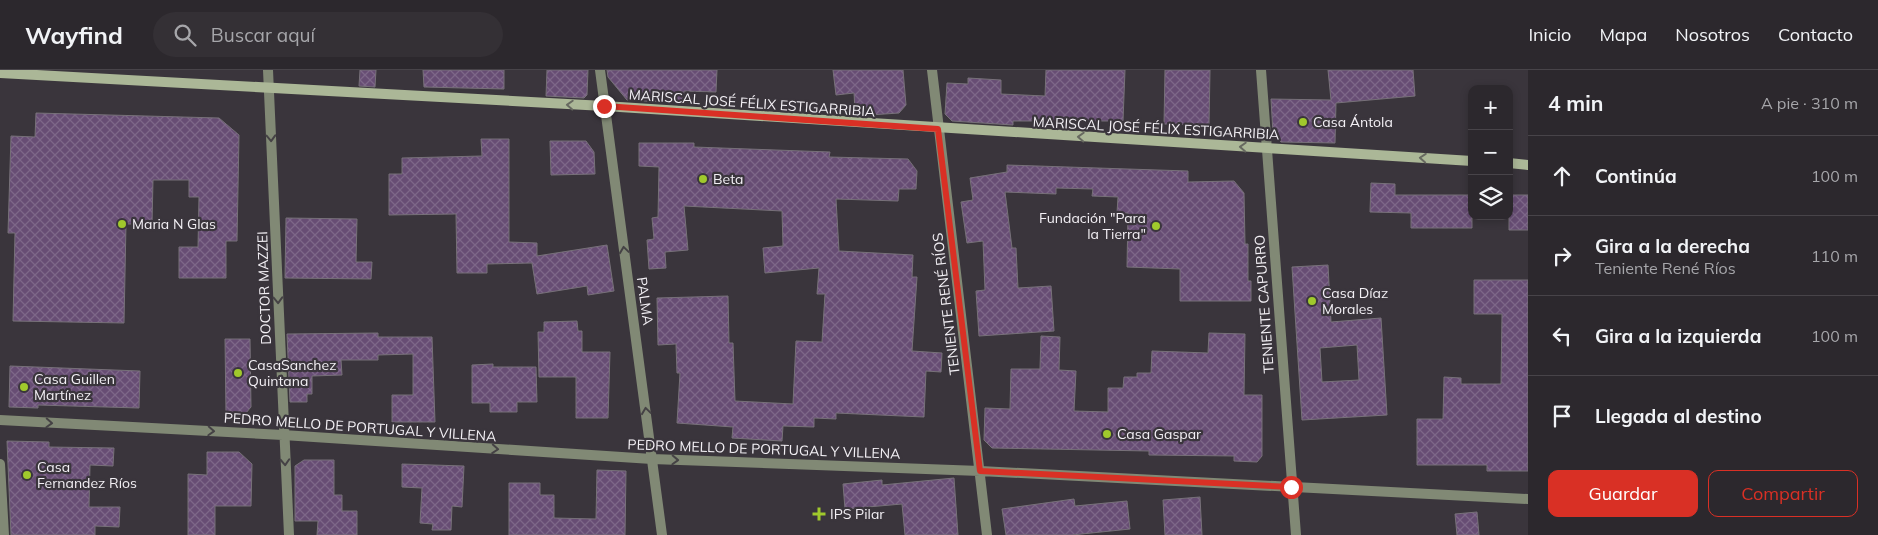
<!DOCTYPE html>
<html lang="es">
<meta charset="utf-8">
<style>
:root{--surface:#2c282d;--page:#343035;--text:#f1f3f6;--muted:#a6a6aa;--line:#484449;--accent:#d93025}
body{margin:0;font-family:Mulish,sans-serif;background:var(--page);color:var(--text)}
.controls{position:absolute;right:15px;top:15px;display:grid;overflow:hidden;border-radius:10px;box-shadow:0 2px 8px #0003}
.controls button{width:45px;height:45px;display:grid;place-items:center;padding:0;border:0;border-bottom:1px solid var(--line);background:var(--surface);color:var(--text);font:25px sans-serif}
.stop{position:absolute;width:15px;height:15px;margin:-11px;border:4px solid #d93025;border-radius:50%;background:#fff}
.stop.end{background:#d93025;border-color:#fff;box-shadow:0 1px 5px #0008}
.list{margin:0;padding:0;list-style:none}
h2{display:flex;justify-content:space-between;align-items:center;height:65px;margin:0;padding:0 20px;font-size:21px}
h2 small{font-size:16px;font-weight:400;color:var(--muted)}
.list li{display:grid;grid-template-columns:32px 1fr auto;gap:15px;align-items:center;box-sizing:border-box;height:80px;padding:0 20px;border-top:1px solid var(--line)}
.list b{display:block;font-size:19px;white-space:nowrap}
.list p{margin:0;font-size:16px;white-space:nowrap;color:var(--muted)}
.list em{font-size:16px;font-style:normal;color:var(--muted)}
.actions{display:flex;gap:10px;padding:15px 20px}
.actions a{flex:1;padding:11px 0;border:1px solid var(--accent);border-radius:10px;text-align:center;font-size:18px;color:var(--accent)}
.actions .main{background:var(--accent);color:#fff}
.icon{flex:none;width:28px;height:28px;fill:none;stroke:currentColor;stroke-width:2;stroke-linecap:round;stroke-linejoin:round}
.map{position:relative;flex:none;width:1528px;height:465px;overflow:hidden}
header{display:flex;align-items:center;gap:30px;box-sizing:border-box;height:70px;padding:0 25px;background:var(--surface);border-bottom:1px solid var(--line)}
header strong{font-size:24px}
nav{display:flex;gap:28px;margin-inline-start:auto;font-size:18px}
.search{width:350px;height:45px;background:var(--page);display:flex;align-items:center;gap:12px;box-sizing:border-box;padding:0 18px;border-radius:28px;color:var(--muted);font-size:19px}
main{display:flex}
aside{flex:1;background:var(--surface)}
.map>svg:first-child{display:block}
</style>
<header>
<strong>Wayfind</strong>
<div class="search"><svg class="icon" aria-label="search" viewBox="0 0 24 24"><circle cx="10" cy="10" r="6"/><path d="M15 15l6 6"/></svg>Buscar aquí</div>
<nav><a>Inicio</a><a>Mapa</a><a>Nosotros</a><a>Contacto</a></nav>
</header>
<main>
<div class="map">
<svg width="1528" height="465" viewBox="0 0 1528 465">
<defs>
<pattern id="building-cross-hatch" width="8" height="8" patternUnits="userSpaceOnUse" patternTransform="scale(1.25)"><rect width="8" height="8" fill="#674d74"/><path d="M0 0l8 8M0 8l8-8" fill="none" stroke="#7d6788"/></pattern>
</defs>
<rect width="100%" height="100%" fill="#3a353c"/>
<path fill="url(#building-cross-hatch)" stroke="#777179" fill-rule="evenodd" d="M360 0H376L375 17 359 16Z
M423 0H504V19L424 17Z
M547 0H588L587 25 584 28 546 26Z
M607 0H717L716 22 684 21 683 33 627 30 608 7Z
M833 0H903L906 35 899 43 870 45 869 39 855 40 854 23 836 25Z
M1046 0H1125L1123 51H1013V55L952 51 945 44 947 13 968 14V8L1001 10V24L1045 26Z
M1165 0H1210L1209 55 1164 54Z
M1328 0H1413L1415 26 1336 33 1335 73 1281 72 1273 64 1271 29 1331 30Z
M36 43 219 48 239 65 237 171H226V208H179V177H198L199 127H189V110H153L152 154H126L124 253 13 251 15 163H8L11 66 35 67Z
M481 69H509V172L537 173V186L607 175 614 221 588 225 587 216 537 224 532 193 487 194V203H457L456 144 389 145V104H402V88L482 86Z
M550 71H586L594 82 595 104 551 105Z
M639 73H694V77L830 82 829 87 908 89 917 101 916 119H899L898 131 836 129 839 181 913 185 912 207H917L912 281 942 283 941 302 926 301 924 347 836 343V349L814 348V357L783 356 782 371 732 368 733 357 677 353 680 303H677L676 274 658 275 657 228 728 226 729 273H733L735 331 793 334 796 271 822 272 825 224H817L819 198 765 203 763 178 783 176 782 141 684 136 688 180 665 182 666 198 649 199 647 170 654 169 652 148 658 147 659 97 639 96Z
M1007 95 1188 101V112L1234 111 1244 123 1245 174H1248V211H1251V231H1180V199L1127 197 1128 143H1117L1118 127 1092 126 1093 119 1056 118V124L1005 122 1012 178H1016L1018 218 1051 216 1054 261 979 266 976 221 985 220 983 171 967 173 961 132 973 130 970 108 1007 102Z
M1371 113 1395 114V125H1472V158H1411V143L1370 142Z
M1509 125H1528V160H1509Z
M286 148 357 149 356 192H372L371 209 285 208Z
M1328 195 1331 252 1381 248 1387 345 1302 350 1292 197ZM1357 275 1359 310 1322 312 1320 278Z
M1474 210H1528V401H1487V395H1417V349H1443L1444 307 1461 308V314H1501L1502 244H1474Z
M577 251 578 261H582V282H610L608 348H576V307H539L538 262H544V252Z
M378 263V267H432L435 352H392V325H413V284L378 285V290H341L342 305 312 306V324H307V332H290L287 264Z
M1209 263 1245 264 1244 325H1262V386L1257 392 1234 391V386L1149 385V381L992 378 984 370 985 338 1010 339 1011 299H1040L1041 266 1060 267 1059 300 1076 301 1074 341 1108 342V318H1123L1124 307H1137V303H1151L1152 281 1208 283Z
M225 269H250L251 337 245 344 226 345Z
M493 294V297H536L537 332H517V342H490V333H472V295Z
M10 296 140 301 139 338 38 335V338L9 337Z
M7 371 49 372V377L114 378 113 396 90 395 89 437H120L119 457 95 456V465H11Z
M207 382H239L252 394 251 436H215V465H188V404L207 405Z
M304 390H334V425H342V441H357V465H317L318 451H295V396Z
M402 394 464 396 462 437 452 436 451 460H432L433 454 420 453 422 418 402 417Z
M597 400 626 401 625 465H509V413H540V425H554V448L596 449Z
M954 408 958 465H905L902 434 845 439 843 414 882 410V415Z
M1200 427 1202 465H1165L1163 430Z
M1074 429 1075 436 1127 431 1130 459 1072 465H1006L1002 439Z
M1477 442 1479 465H1457L1455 444Z"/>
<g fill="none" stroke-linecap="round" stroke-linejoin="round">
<path stroke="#818975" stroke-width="10" d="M268 0 289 465
M600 0 662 465
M932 0 987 465
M1261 0 1296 465
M0 350 283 365 652 389 980 401 1528 429
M0 394 4 465"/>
<path stroke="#abb797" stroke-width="10" d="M0 3 604 36 1472 91
M1509 93 1528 95"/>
</g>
<defs><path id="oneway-chevron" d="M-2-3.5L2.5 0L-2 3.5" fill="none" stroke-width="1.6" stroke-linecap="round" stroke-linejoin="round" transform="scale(1.25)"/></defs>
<g stroke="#676960">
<use href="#oneway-chevron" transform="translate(570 35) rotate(-177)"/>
<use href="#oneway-chevron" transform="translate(1081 67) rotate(-177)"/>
<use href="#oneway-chevron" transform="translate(1243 77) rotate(-177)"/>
<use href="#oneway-chevron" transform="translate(1423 88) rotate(-176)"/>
</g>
<g stroke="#454245">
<use href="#oneway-chevron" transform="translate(271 68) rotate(88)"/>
<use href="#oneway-chevron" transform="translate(624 180) rotate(-98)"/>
<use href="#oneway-chevron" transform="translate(278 230) rotate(88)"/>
<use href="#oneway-chevron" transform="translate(646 341) rotate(-98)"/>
<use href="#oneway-chevron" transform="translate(49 353) rotate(3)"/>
<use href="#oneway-chevron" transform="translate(211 361) rotate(3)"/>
<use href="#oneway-chevron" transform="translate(495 379) rotate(4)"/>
<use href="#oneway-chevron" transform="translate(675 390) rotate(2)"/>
<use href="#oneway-chevron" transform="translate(285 392) rotate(87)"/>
</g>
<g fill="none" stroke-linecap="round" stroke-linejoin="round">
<path stroke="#d93025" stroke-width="6" d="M604 36 938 59 980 401 1291 417"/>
</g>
<g fill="#a0c92c" stroke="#3a353c" stroke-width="2">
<circle cx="1303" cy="52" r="5"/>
<circle cx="703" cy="109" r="5"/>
<circle cx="122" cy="154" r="5"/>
<circle cx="1156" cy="156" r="5"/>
<circle cx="1312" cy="231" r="5"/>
<circle cx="238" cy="303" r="5"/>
<circle cx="24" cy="317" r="5"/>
<circle cx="1107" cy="364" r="5"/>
<circle cx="27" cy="405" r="5"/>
<path d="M816.5 436.5h5v5h5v5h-5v5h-5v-5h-5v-5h5z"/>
</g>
<g text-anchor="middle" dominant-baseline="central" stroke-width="4.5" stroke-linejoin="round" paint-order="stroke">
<g font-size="14" fill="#f3f0f5" stroke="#3a353c">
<text transform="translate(752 33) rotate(4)">MARISCAL JOSÉ FÉLIX ESTIGARRIBIA</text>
<text transform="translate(1156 58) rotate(3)">MARISCAL JOSÉ FÉLIX ESTIGARRIBIA</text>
<text transform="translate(264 218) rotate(-92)">DOCTOR MAZZEI</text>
<text transform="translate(645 231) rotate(82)">PALMA</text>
<text transform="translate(946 234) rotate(-97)">TENIENTE RENÉ RÍOS</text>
<text transform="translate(1264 234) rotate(-94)">TENIENTE CAPURRO</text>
<text transform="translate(360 357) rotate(4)">PEDRO MELLO DE PORTUGAL Y VILLENA</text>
<text transform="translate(764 379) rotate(2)">PEDRO MELLO DE PORTUGAL Y VILLENA</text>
</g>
<g font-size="14" fill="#f3f0f5" stroke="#3a353c" text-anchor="start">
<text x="1313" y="52">Casa Ántola</text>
<text x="713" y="109">Beta</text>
<text x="1146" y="148" text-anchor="end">Fundación "Para<tspan x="1146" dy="16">la Tierra"</tspan></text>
<text x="132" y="154">Maria N Glas</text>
<text x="1322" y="223">Casa Díaz<tspan x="1322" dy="16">Morales</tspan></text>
<text x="248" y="295">CasaSanchez<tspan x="248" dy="16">Quintana</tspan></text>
<text x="34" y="309">Casa Guillen<tspan x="34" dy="16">Martínez</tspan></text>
<text x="1117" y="364">Casa Gaspar</text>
<text x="37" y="397">Casa<tspan x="37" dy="16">Fernandez Ríos</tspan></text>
<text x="830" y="444">IPS Pilar</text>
</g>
</g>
</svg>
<div class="controls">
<button>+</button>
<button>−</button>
<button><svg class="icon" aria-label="layers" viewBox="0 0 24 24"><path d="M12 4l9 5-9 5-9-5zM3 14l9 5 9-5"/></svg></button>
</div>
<div class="stop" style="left:1291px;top:417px"></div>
<div class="stop end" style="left:604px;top:36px"></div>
</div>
<aside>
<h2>4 min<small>A pie · 310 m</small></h2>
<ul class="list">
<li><svg class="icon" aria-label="ahead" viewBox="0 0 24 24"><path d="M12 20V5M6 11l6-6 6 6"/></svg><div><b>Continúa</b></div><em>100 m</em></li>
<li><svg class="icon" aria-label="right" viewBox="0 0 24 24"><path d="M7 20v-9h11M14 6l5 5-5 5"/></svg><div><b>Gira a la derecha</b><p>Teniente René Ríos</p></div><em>110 m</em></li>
<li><svg class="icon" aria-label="left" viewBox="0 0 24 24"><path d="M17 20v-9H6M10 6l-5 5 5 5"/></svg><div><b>Gira a la izquierda</b></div><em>100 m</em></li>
<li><svg class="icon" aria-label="arrive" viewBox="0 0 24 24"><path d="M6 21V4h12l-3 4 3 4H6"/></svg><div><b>Llegada al destino</b></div></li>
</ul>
<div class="actions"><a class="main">Guardar</a><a>Compartir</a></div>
</aside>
</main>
